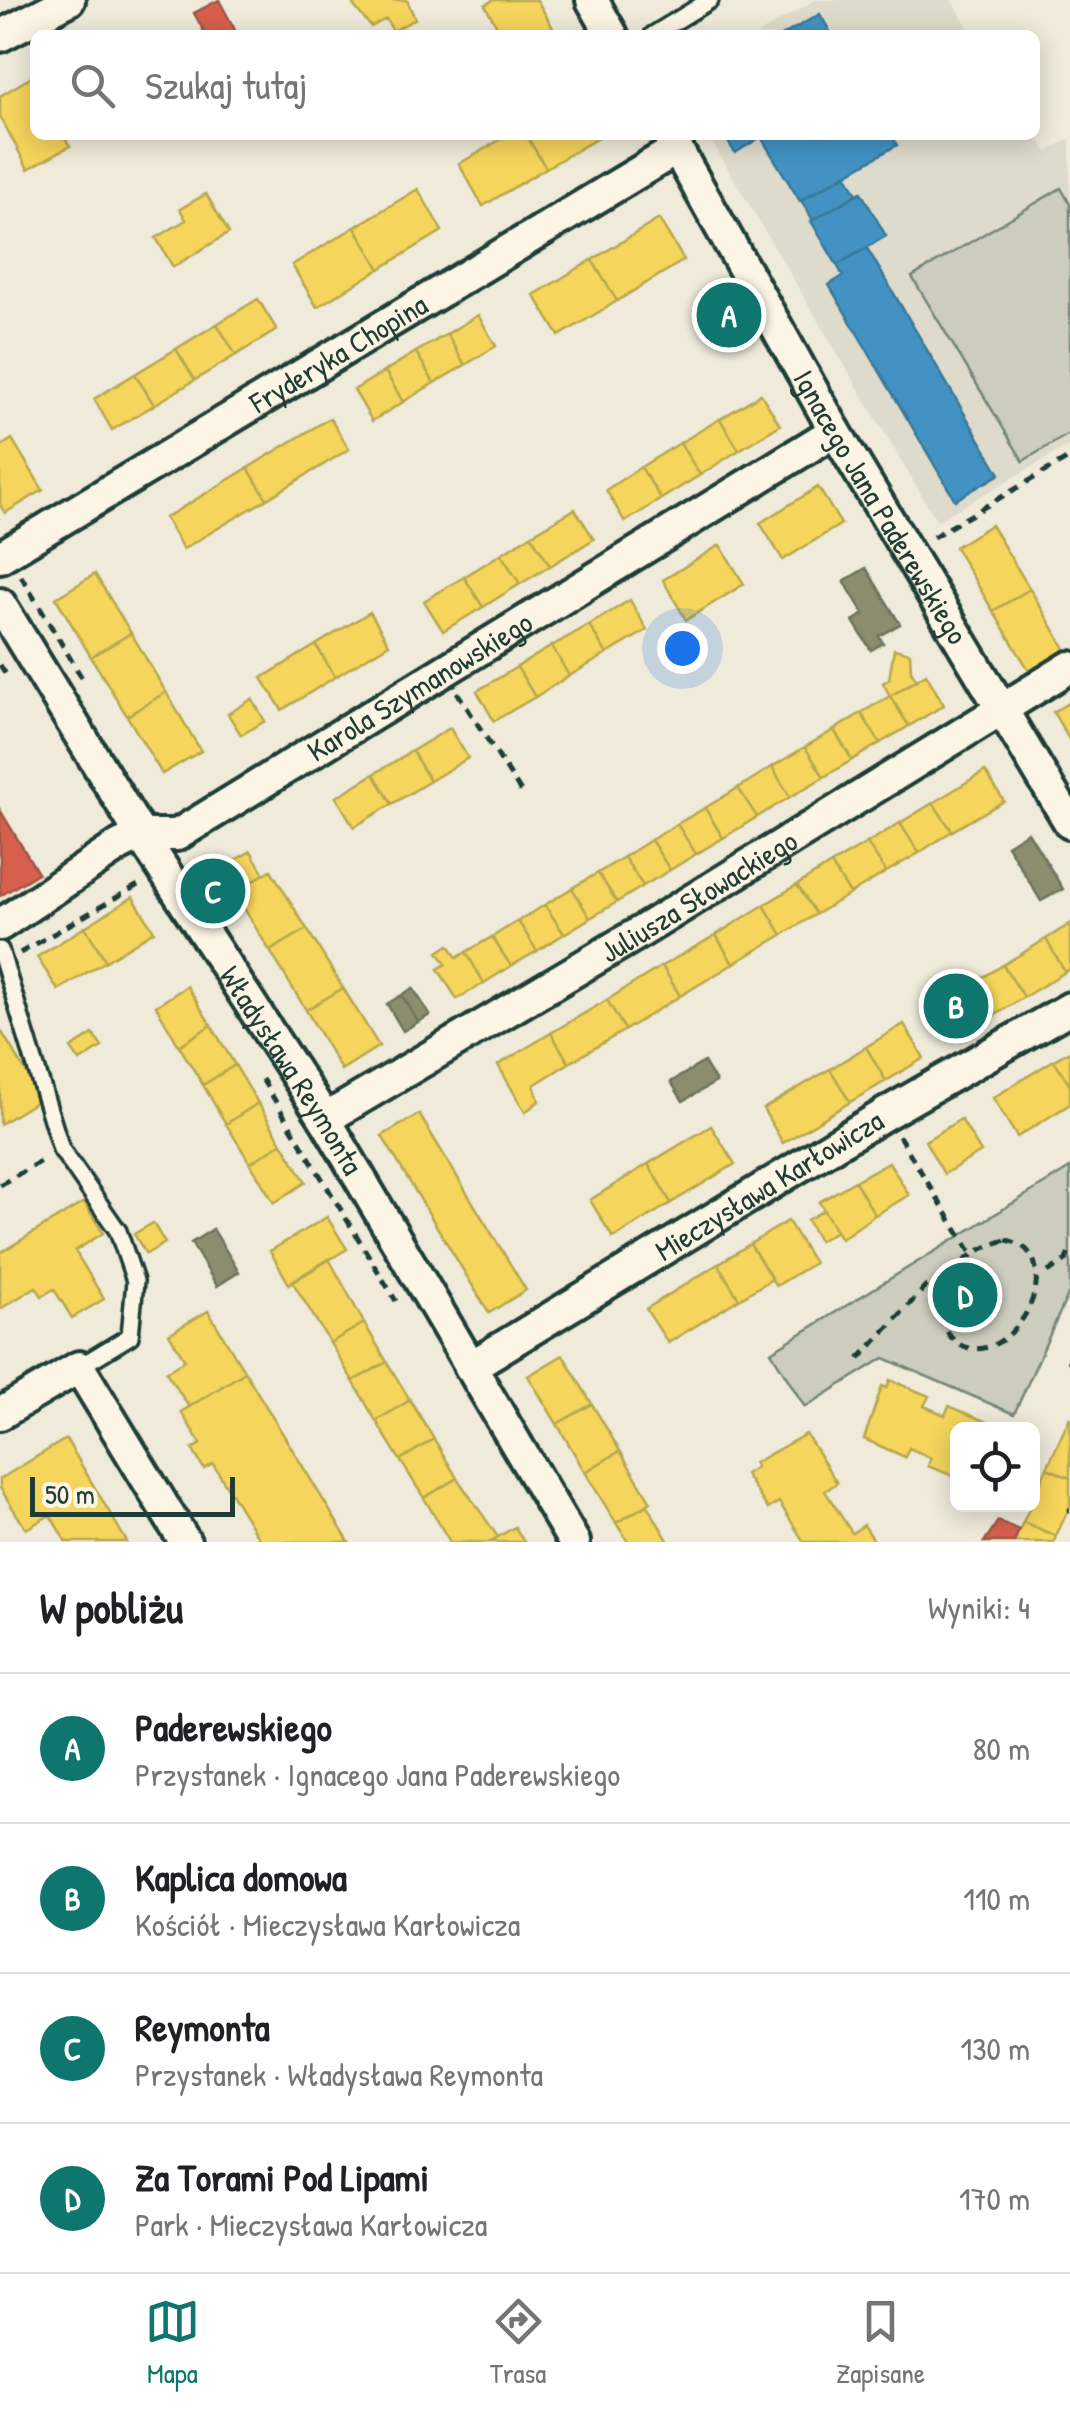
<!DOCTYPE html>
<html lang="pl">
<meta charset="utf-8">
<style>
:root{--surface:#fff;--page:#f2f2f2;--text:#202124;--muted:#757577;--line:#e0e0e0;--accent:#0f766e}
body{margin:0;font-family:"Patrick Hand",sans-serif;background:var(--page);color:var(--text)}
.controls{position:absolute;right:30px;bottom:30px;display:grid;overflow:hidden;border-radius:15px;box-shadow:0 5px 25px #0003}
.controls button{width:90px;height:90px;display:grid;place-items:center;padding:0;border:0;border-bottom:2px solid var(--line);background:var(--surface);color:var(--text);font:50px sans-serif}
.scale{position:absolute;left:30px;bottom:25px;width:205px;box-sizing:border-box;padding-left:10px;border:5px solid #1f3d34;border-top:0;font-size:28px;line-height:35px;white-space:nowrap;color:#1f3d34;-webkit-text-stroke:8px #fcf5e5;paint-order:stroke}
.you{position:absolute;left:682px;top:648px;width:35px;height:35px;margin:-25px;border:8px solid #fff;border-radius:50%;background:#1a73e8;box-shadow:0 0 0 15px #1a73e833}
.badge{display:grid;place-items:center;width:65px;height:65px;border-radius:50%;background:var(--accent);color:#fff;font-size:32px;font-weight:700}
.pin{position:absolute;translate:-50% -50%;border:5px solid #fff;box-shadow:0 2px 10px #0006}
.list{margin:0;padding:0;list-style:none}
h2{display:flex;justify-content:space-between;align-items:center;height:130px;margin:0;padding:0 40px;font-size:42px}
h2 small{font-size:32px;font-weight:400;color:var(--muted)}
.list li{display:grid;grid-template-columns:65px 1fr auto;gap:30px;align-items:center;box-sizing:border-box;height:150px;padding:0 40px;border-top:2px solid var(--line)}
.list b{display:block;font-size:38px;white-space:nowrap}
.list p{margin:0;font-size:32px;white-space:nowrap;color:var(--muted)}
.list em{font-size:32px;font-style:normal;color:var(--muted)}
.icon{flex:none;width:55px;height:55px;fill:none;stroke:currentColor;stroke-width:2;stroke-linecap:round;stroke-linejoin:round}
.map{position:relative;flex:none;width:1070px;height:1542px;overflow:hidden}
.search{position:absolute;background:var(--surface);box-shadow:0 5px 25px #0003;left:30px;right:30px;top:30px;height:110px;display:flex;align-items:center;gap:25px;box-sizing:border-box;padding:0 35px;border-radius:15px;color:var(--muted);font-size:38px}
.sheet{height:730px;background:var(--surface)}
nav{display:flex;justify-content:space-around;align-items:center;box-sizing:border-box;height:140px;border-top:2px solid var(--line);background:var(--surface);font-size:28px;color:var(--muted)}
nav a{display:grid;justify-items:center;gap:5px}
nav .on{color:var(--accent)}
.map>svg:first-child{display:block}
</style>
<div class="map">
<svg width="1070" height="1542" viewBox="0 0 1070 1542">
<rect width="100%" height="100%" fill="#efeada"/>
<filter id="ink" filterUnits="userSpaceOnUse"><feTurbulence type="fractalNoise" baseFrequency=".01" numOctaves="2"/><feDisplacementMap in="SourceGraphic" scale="20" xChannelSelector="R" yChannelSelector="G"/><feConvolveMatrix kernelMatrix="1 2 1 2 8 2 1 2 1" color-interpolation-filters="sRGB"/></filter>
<g filter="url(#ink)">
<path fill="#dedbcc" d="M815 0H951L973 35H756Z
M1035 133 1047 152 1070 138V445L937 521 708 135Z"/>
<path fill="#cccdbf" stroke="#76857a" stroke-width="2.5" d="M1061 188 1070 204V433L1023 461 912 277Z
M1070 1168V1290L1014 1414 884 1358 805 1407 771 1352Z"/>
<path fill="#f6d55c" stroke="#b6a750" stroke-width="2.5" d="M356 0H407L415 19 393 31 386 19 371 27 353 5Z
M493 0H537L557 35H502L485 5Z
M35 75V135H63L70 146 28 169 0 116V96Z
M508 135H526L546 168 483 206 459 164Z
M526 135H603L546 168Z
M418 189 442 231 380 269 355 227Z
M206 194 229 233 173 267 156 238 186 220 180 209Z
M659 219 684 260 617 301 592 260Z
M355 227 380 269 317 307 292 265Z
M592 260 617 301 559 336 534 295Z
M258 299 277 330 236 355 217 324Z
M478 315 496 346 465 365 447 334Z
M217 324 236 355 195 380 176 349Z
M447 334 465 365 434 383 416 352Z
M176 349 195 380 154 405 135 374Z
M416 352 434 383 403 402 385 371Z
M385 371 403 402 372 421 354 390Z
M135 374 154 405 112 430 94 399Z
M761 394 780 425 739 450 720 419Z
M330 418 349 449 267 499 248 468Z
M720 419 739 450 700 475 680 443Z
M12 439 43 490 5 513 0 505V447Z
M680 443 700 475 661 499 641 467Z
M641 467 661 499 625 522 606 490Z
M248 468 267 499 183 549 165 518Z
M818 487 841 524 783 560 760 523Z
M575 509 594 539 550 566 531 535Z
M991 525 1030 589 993 611 955 547Z
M531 535 550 566 520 584 501 554Z
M720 545 744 584 686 620 663 580Z
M501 554 520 584 483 607 464 577Z
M95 574 131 633 91 657 56 598Z
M464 577 483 607 443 631 424 601Z
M1030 589 1066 650 1030 672 993 611Z
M630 600 647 630 607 654 589 625Z
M370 612 389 644 335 677 316 645Z
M589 625 607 654 569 676 552 646Z
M131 633 166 692 127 716 91 657Z
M316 645 335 677 282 710 262 678Z
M552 646 569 676 535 697 517 667Z
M894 649 910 653 911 671 917 680 890 696 883 683 889 679Z
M517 667 535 697 494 721 477 691Z
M926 674 944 705 909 726 890 696Z
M166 692 201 751 162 774 127 716Z
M890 696 909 726 880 743 861 713Z
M252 699 265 721 241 735 228 714Z
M1070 702V741L1053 712Z
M861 713 880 743 852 760 834 730Z
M450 728 468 758 430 781 412 751Z
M834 730 852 760 824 777 805 747Z
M805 747 824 777 790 797 772 767Z
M412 751 430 781 392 804 374 774Z
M772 767 790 797 757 817 738 788Z
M985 771 1004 801 952 831 933 803Z
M374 774 392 804 354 827 336 797Z
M738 788 757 817 723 838 705 808Z
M933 803 952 831 919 853 900 823Z
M705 808 723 838 696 854 677 824Z
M900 823 919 853 886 872 867 843Z
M677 824 696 854 670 870 651 840Z
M651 840 670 870 643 886 624 857Z
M867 843 886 872 850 894 831 864Z
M251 851 264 874 241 888 227 865Z
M624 857 643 886 617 902 598 873Z
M831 864 850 894 816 914 797 885Z
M271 870 307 929 270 951 234 892Z
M598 873 617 902 590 918 572 888Z
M797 885 816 914 782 935 764 905Z
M572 888 590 918 564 934 545 905Z
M133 897 154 931 106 961 85 927Z
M545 905 564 934 537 951 518 921Z
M764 905 782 935 733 964 716 935Z
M518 921 537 951 511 966 492 937Z
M1070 924V969L1065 972 1046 939Z
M85 927 106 961 58 990 37 957Z
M307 929 343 988 306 1010 270 951Z
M716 935 733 964 680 996 662 966Z
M492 937 511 966 484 983 466 952Z
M1046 939 1065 972 1024 997 1003 965Z
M449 945 457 958 466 952 484 983 457 999 438 969 446 964 438 952Z
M1003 965 1024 997 992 1017 972 984Z
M662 966 680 996 625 1030 607 1000Z
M187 986 211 1025 179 1046 156 1006Z
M343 988 379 1046 341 1070 306 1010Z
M607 1000 625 1030 569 1063 551 1033Z
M904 1024 924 1058 886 1081 866 1047Z
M211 1025 235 1065 203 1085 179 1046Z
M0 1029 42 1098 0 1124Z
M551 1033 569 1063 534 1085 539 1101 525 1112 498 1065Z
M93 1034 102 1047 80 1061 71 1048Z
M866 1047 886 1081 850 1102 830 1069Z
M1070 1051V1086L1054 1060Z
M1054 1060 1070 1086V1104L1017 1137 993 1098Z
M235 1065 258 1103 226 1124 203 1085Z
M830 1069 850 1102 783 1143 763 1109Z
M258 1103 282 1143 250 1163 226 1124Z
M419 1114 526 1290 489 1313 382 1136Z
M961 1119 981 1152 944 1174 925 1141Z
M711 1126 735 1164 671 1203 648 1164Z
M282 1143 306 1182 274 1203 250 1163Z
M889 1162 909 1195 875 1215 855 1181Z
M648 1164 671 1203 613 1238 590 1200Z
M855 1181 875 1215 841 1239 819 1202Z
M84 1202 103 1233 75 1251 104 1299 72 1318 54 1289 42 1296 36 1287 0 1309V1253Z
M824 1210 836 1231 819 1241 807 1220Z
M327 1217 347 1249 289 1284 270 1251Z
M788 1221 814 1263 776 1286 750 1244Z
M153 1223 165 1243 146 1254 134 1234Z
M750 1244 772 1279 739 1299 718 1264Z
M329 1259 364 1323 330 1343 292 1281Z
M718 1264 739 1299 668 1343 646 1309Z
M208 1311 245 1372 189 1407 166 1372 185 1360 169 1334Z
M364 1323 387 1362 353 1381 330 1343Z
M563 1355 592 1404 557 1424 528 1376Z
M387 1362 410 1400 376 1421 353 1381Z
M245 1372 349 1542H253L259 1539 213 1464 204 1469 192 1449 201 1444 181 1412Z
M890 1380 929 1396 924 1406 945 1415 949 1406 994 1425 992 1430H958V1478L928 1466 931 1458 909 1448 905 1457 864 1439 882 1386 887 1388Z
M410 1400 434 1439 400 1460 376 1421Z
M592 1404 620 1451 585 1472 557 1424Z
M1070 1417V1478L1047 1468Z
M806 1434 837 1483 825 1491 852 1533 864 1525 875 1542H804L779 1502 768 1509 745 1474 756 1467 754 1463Z
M66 1439 127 1542H66L50 1515 26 1529 0 1488V1479Z
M434 1439 457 1478 424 1498 400 1460Z
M620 1451 651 1502 616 1523 585 1472Z
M1047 1468 1070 1478V1506L1056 1536 1023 1522Z
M457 1478 498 1537 489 1542H450L424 1498Z
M647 1505 669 1542H628L616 1523Z
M1023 1522 1056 1536 1054 1542H1014Z
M515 1527 524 1542H489L498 1537Z"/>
<path fill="#d6604d" stroke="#9f5646" stroke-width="2.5" d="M219 0 236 32 206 35 194 13Z
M0 810 38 873 0 896Z
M998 1521 1019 1530 1014 1542H984Z"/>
<path fill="#4393c3" stroke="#387998" stroke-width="2.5" d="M820 14 832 35H783Z
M724 135H891L897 145 800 201 761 137 735 153Z
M846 174 857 194 813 220 801 200Z
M861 192 886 236 837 265 811 221Z
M867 248 1000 474 955 500 829 285 843 276 837 265Z"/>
<path fill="#5aae61" stroke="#488c54" stroke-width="2.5" d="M972 984 992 1017 959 1036 939 1003Z"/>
<path fill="#8c8c6e" stroke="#6b745d" stroke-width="2.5" d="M866 568 900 624 879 636 883 643 871 650 853 621 864 614 844 581Z
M1028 832 1063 889 1041 901 1007 845Z
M413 988 430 1015 418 1022 402 995Z
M402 995 418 1022 403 1031 387 1004Z
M704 1062 716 1082 683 1101 671 1082Z
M213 1229 239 1272 217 1286 191 1243Z"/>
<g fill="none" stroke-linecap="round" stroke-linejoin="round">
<defs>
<path id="lane" d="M653 35 710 0
M0 950 61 1149 118 1231 135 1281 130 1336 79 1367"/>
<g id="street">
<path d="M592 0 612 35"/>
<path d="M0 36 69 0"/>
<path id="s1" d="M669 135 835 431 1070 823"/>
<path id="s2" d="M0 557 677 149"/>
<path id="s3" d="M0 604 141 835 325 1119 574 1542"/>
<path id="s4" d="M0 925 120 845 141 835H177L835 431"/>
<path id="s5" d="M325 1119 642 931 1070 667"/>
<path id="s6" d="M470 1367 885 1114 1070 1008"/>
<path d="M0 1414 79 1367 185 1542"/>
</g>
</defs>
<use href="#lane" stroke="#1f3d34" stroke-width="22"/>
<use href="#street" stroke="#1f3d34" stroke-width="38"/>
<path stroke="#1f3d34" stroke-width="5" stroke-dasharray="10 8" stroke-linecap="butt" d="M933 537 1070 457
M21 576 82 678
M0 665 9 679
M457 692 523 795
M20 953 140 884
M262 1079 396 1301
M899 1136 971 1253
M0 1185 46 1158
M1006 1240C1070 1251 1022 1359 968 1348 958 1346 950 1338 946 1329 924 1285 967 1250 1006 1240Z
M1048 1272 1066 1260 1070 1249
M859 1359 930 1282 947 1281
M1068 1363 1070 1360
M1068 1510H1070"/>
<use href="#lane" stroke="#fcf5e5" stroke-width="15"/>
<use href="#street" stroke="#fcf5e5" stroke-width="30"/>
</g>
</g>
<g text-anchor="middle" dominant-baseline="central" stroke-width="10" stroke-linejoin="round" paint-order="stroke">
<g font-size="30" fill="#1f3d34" stroke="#fcf5e5">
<text stroke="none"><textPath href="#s2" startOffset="395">Fryderyka Chopina</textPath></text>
<text stroke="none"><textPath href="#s1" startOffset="428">Ignacego Jana Paderewskiego</textPath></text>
<text stroke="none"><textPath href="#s4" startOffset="488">Karola Szymanowskiego</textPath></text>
<text stroke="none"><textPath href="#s5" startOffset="435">Juliusza Słowackiego</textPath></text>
<text stroke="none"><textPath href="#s3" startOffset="550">Władysława Reymonta</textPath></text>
<text stroke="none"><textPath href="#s6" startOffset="350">Mieczysława Karłowicza</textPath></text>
</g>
</g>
</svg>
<div class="controls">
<button><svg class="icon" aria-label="locate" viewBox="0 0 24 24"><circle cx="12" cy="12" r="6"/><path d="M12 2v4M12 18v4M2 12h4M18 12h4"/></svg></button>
</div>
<div class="scale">50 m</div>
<div class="you"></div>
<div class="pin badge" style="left:729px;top:315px">A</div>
<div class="pin badge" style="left:956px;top:1006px">B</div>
<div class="pin badge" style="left:213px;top:891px">C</div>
<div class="pin badge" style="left:965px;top:1295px">D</div>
<div class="search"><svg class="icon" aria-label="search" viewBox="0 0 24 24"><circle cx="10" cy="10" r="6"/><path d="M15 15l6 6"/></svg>Szukaj tutaj</div>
</div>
<section class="sheet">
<h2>W pobliżu<small>Wyniki: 4</small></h2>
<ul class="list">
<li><span class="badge">A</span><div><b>Paderewskiego</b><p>Przystanek · Ignacego Jana Paderewskiego</p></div><em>80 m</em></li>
<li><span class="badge">B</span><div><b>Kaplica domowa</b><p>Kościół · Mieczysława Karłowicza</p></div><em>110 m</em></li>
<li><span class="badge">C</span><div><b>Reymonta</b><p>Przystanek · Władysława Reymonta</p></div><em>130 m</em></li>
<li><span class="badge">D</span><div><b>Za Torami Pod Lipami</b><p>Park · Mieczysława Karłowicza</p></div><em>170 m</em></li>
</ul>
</section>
<nav>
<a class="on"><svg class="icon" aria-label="map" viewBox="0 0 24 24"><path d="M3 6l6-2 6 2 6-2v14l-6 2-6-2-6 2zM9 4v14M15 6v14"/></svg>Mapa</a>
<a><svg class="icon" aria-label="directions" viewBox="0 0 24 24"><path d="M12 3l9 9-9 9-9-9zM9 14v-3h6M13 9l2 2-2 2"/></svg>Trasa</a>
<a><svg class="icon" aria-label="saved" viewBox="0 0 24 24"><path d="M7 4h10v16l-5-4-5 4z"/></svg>Zapisane</a>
</nav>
